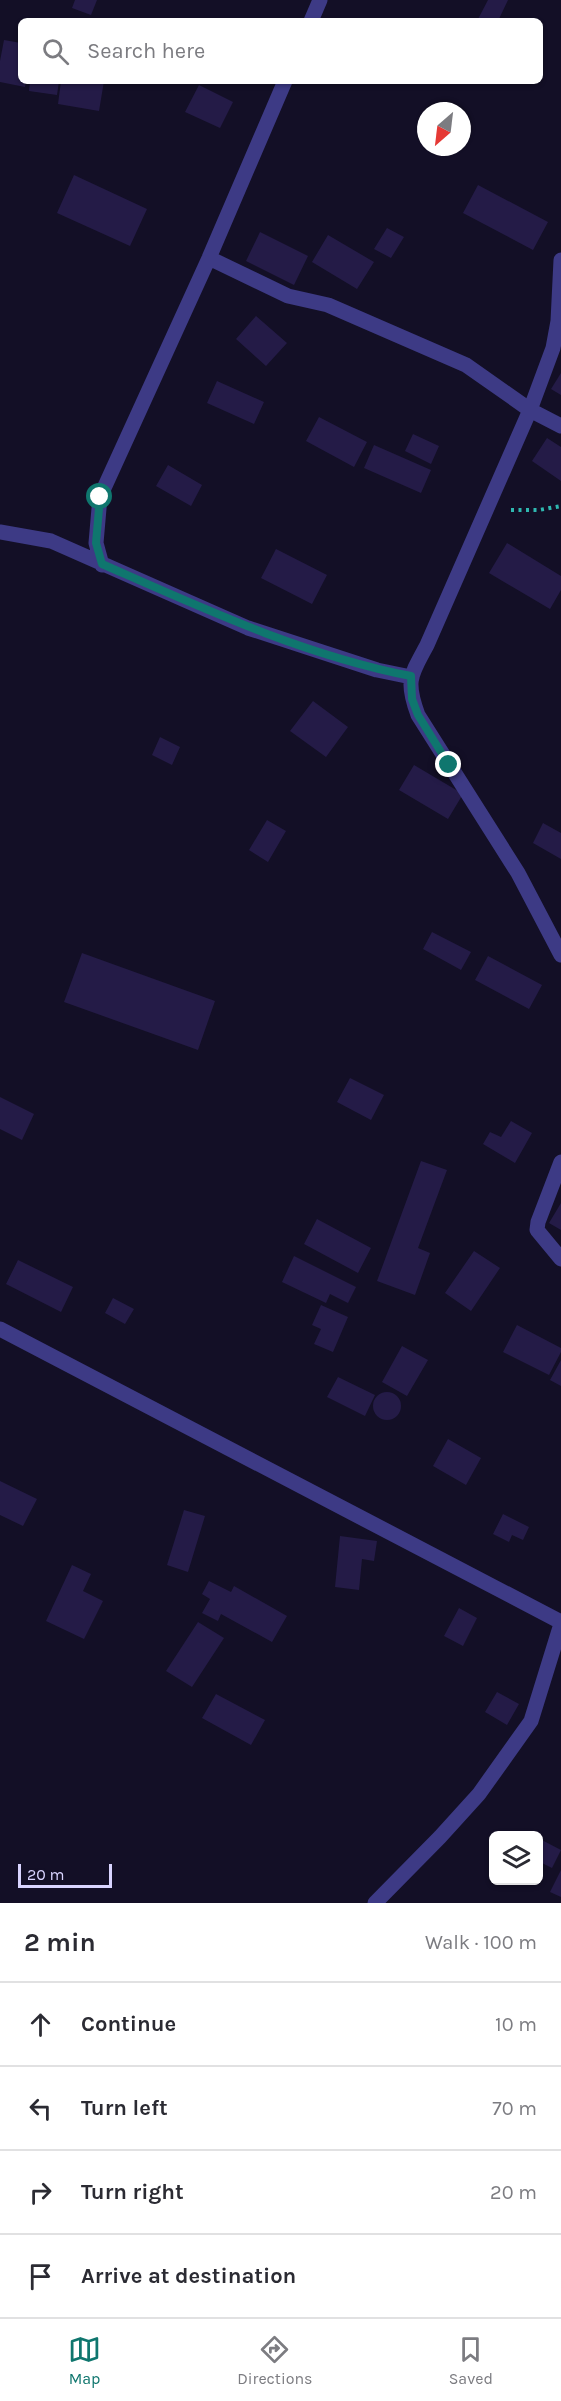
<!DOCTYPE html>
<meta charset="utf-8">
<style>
:root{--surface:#fff;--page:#f2f2f3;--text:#2b2b33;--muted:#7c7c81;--line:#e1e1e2;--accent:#0f766e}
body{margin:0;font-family:Karla,sans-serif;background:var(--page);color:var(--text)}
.controls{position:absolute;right:18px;bottom:18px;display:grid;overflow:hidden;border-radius:9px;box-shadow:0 2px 4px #0004}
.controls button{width:54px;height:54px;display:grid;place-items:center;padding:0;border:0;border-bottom:2px solid var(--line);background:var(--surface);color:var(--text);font:30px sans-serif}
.compass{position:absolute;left:417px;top:102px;width:54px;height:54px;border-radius:50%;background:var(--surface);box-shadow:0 2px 4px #0004;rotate:208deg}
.scale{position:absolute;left:18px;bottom:15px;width:94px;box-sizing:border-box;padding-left:6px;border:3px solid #d9d4ff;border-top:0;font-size:16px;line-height:21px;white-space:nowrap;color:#d9d4ff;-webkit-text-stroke:4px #130f26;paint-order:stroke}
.stop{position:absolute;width:18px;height:18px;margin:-14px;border:4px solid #0f766e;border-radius:50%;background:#fff}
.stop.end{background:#0f766e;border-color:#fff;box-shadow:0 2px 6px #0008}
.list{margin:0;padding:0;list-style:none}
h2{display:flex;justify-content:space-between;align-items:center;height:78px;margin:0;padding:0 24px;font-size:26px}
h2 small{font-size:20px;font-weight:400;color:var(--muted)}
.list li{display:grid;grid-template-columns:39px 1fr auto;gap:18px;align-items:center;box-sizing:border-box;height:84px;padding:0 24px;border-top:2px solid var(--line)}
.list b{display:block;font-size:22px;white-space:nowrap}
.list em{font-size:20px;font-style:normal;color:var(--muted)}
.icon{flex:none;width:33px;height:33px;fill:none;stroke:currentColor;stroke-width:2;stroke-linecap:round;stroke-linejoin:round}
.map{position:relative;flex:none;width:561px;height:1903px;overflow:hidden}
.search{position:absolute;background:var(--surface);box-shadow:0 2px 4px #0004;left:18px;right:18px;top:18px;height:66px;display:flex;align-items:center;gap:15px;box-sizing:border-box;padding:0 21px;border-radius:9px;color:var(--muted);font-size:22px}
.sheet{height:414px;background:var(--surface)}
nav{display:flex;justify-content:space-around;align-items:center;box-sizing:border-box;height:84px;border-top:2px solid var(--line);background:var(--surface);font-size:16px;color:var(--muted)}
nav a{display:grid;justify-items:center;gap:3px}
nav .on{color:var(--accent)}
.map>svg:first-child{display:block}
</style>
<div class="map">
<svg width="561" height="1903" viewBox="0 0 561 1903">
<rect width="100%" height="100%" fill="#130f26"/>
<path fill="#241b47" d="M75 0H97L91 15 72 8Z
M488 0H508L498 21H477Z
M4 40 21 43V81H26L25 87 0 82V61Z
M30 81H59L57 95 29 91Z
M61 81H104L99 111 58 104Z
M199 85 233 102 220 128 185 112Z
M74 175 147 209 130 246 57 213Z
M478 185 548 222 533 250 463 213Z
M387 228 404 237 391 258 374 249Z
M260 232 308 256 294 285 246 261Z
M328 235 374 262 357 289 312 262Z
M256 316 287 343 266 366 236 339Z
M561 373V395L551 389Z
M217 381 264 402 254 424 207 403Z
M319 417 367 442 354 467 306 441Z
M413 434 439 446 431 464 405 451Z
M547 438 561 447V481L532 461Z
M374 445 431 470 421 493 364 468Z
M168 465 202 485 191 506 156 486Z
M507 543 561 576V590L550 609 489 573Z
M276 549 327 575 312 604 261 578Z
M313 701 348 727 326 757 290 731Z
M160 737 180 747 172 765 152 755Z
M414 765 463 794 448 819 399 790Z
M267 820 286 831 268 862 249 850Z
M543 823 561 833V859L533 843Z
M432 932 471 952 461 970 423 949Z
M82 953 215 1001 198 1050 64 1002Z
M488 956 542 985 529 1009 475 980Z
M350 1078 384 1095 371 1120 337 1102Z
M0 1097 34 1114 22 1140 0 1129Z
M511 1121 532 1133 515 1163 483 1144 490 1132 501 1137Z
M421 1161 447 1170 418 1248 430 1253 415 1295 377 1281Z
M561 1203V1230L549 1223Z
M317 1219 371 1248 358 1273 304 1244Z
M474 1251 500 1268 471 1311 445 1293Z
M294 1256 356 1287 348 1303 330 1294 326 1303 282 1282Z
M18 1260 73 1287 61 1312 6 1284Z
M113 1298 134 1309 125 1324 105 1313Z
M321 1305 348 1317 333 1352 314 1344 321 1329 312 1325Z
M517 1325 561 1348V1352L549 1375 503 1352Z
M402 1346 428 1360 407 1396 382 1382Z
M561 1360V1386L550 1380Z
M338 1377 375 1395 365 1416 327 1397Z
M373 1406a14 14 0 1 1 28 0a14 14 0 1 1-28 0Z
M448 1439 481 1458 466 1485 433 1466Z
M0 1481 37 1499 23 1526 0 1515Z
M184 1510 205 1516 188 1572 167 1565Z
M503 1514 529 1527 523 1540 512 1535 509 1542 493 1534Z
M340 1536 377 1541 374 1561 362 1559 359 1590 335 1587Z
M72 1565 91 1574 83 1591 103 1601 84 1639 46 1621Z
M209 1581 231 1592 234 1586 287 1616 272 1642 221 1614 218 1621 202 1613 210 1599 202 1594Z
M459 1608 477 1618 463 1646 444 1636Z
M198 1622 224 1638 192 1687 166 1671Z
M497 1692 519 1704 507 1725 485 1712Z
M216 1694 265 1720 251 1745 202 1718Z
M538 1838 561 1850 552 1868 538 1861Z
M561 1870V1897L550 1892Z"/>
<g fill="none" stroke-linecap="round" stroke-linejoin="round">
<path stroke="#2fb8b0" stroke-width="4" stroke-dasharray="3 4.5" stroke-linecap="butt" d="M511 510H539L561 506"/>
<path stroke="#3d3a85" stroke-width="15" d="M311 21 320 0
M209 258 288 296 328 305 466 365 530 410 561 426
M561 260 558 321 553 348 530 410 427 645C411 675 405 680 418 715L518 873 561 955
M0 532 51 541 248 628 377 670 411 677
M102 565 96 543 100 497 209 258 285 81
M561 1162 538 1222 537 1230 561 1259
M0 1329 561 1622
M375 1903 440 1837 479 1794 531 1721 561 1624"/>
</g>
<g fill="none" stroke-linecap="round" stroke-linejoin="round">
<path stroke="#0f766e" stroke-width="8" d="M100 497 96 543 102 564C202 608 303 655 411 676L412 699 418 715 449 765"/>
</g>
</svg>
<div class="controls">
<button><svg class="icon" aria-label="layers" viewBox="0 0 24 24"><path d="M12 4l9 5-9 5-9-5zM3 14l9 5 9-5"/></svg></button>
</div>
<svg class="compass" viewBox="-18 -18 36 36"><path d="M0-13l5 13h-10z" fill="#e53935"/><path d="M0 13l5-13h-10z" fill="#7c7c81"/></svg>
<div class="scale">20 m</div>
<div class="stop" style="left:100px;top:497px"></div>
<div class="stop end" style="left:449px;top:765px"></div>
<div class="search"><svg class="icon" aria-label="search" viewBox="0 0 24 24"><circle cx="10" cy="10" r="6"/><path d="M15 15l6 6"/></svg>Search here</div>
</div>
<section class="sheet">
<h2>2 min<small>Walk · 100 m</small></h2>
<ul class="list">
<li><svg class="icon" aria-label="ahead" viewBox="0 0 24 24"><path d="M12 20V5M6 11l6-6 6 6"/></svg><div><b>Continue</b></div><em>10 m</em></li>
<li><svg class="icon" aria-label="left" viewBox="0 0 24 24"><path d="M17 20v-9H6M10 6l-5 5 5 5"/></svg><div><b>Turn left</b></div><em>70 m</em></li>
<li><svg class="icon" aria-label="right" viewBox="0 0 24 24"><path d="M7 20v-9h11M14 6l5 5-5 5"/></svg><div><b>Turn right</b></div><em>20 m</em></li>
<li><svg class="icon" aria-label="arrive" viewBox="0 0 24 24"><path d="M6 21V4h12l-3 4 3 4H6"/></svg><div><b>Arrive at destination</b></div></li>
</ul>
</section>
<nav>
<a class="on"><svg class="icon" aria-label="map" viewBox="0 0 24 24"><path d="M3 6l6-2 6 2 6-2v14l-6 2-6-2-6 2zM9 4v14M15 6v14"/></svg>Map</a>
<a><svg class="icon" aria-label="directions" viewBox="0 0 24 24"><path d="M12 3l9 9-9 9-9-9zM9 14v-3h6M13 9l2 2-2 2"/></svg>Directions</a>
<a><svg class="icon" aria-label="saved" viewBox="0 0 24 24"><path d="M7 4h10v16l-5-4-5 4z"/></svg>Saved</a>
</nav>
